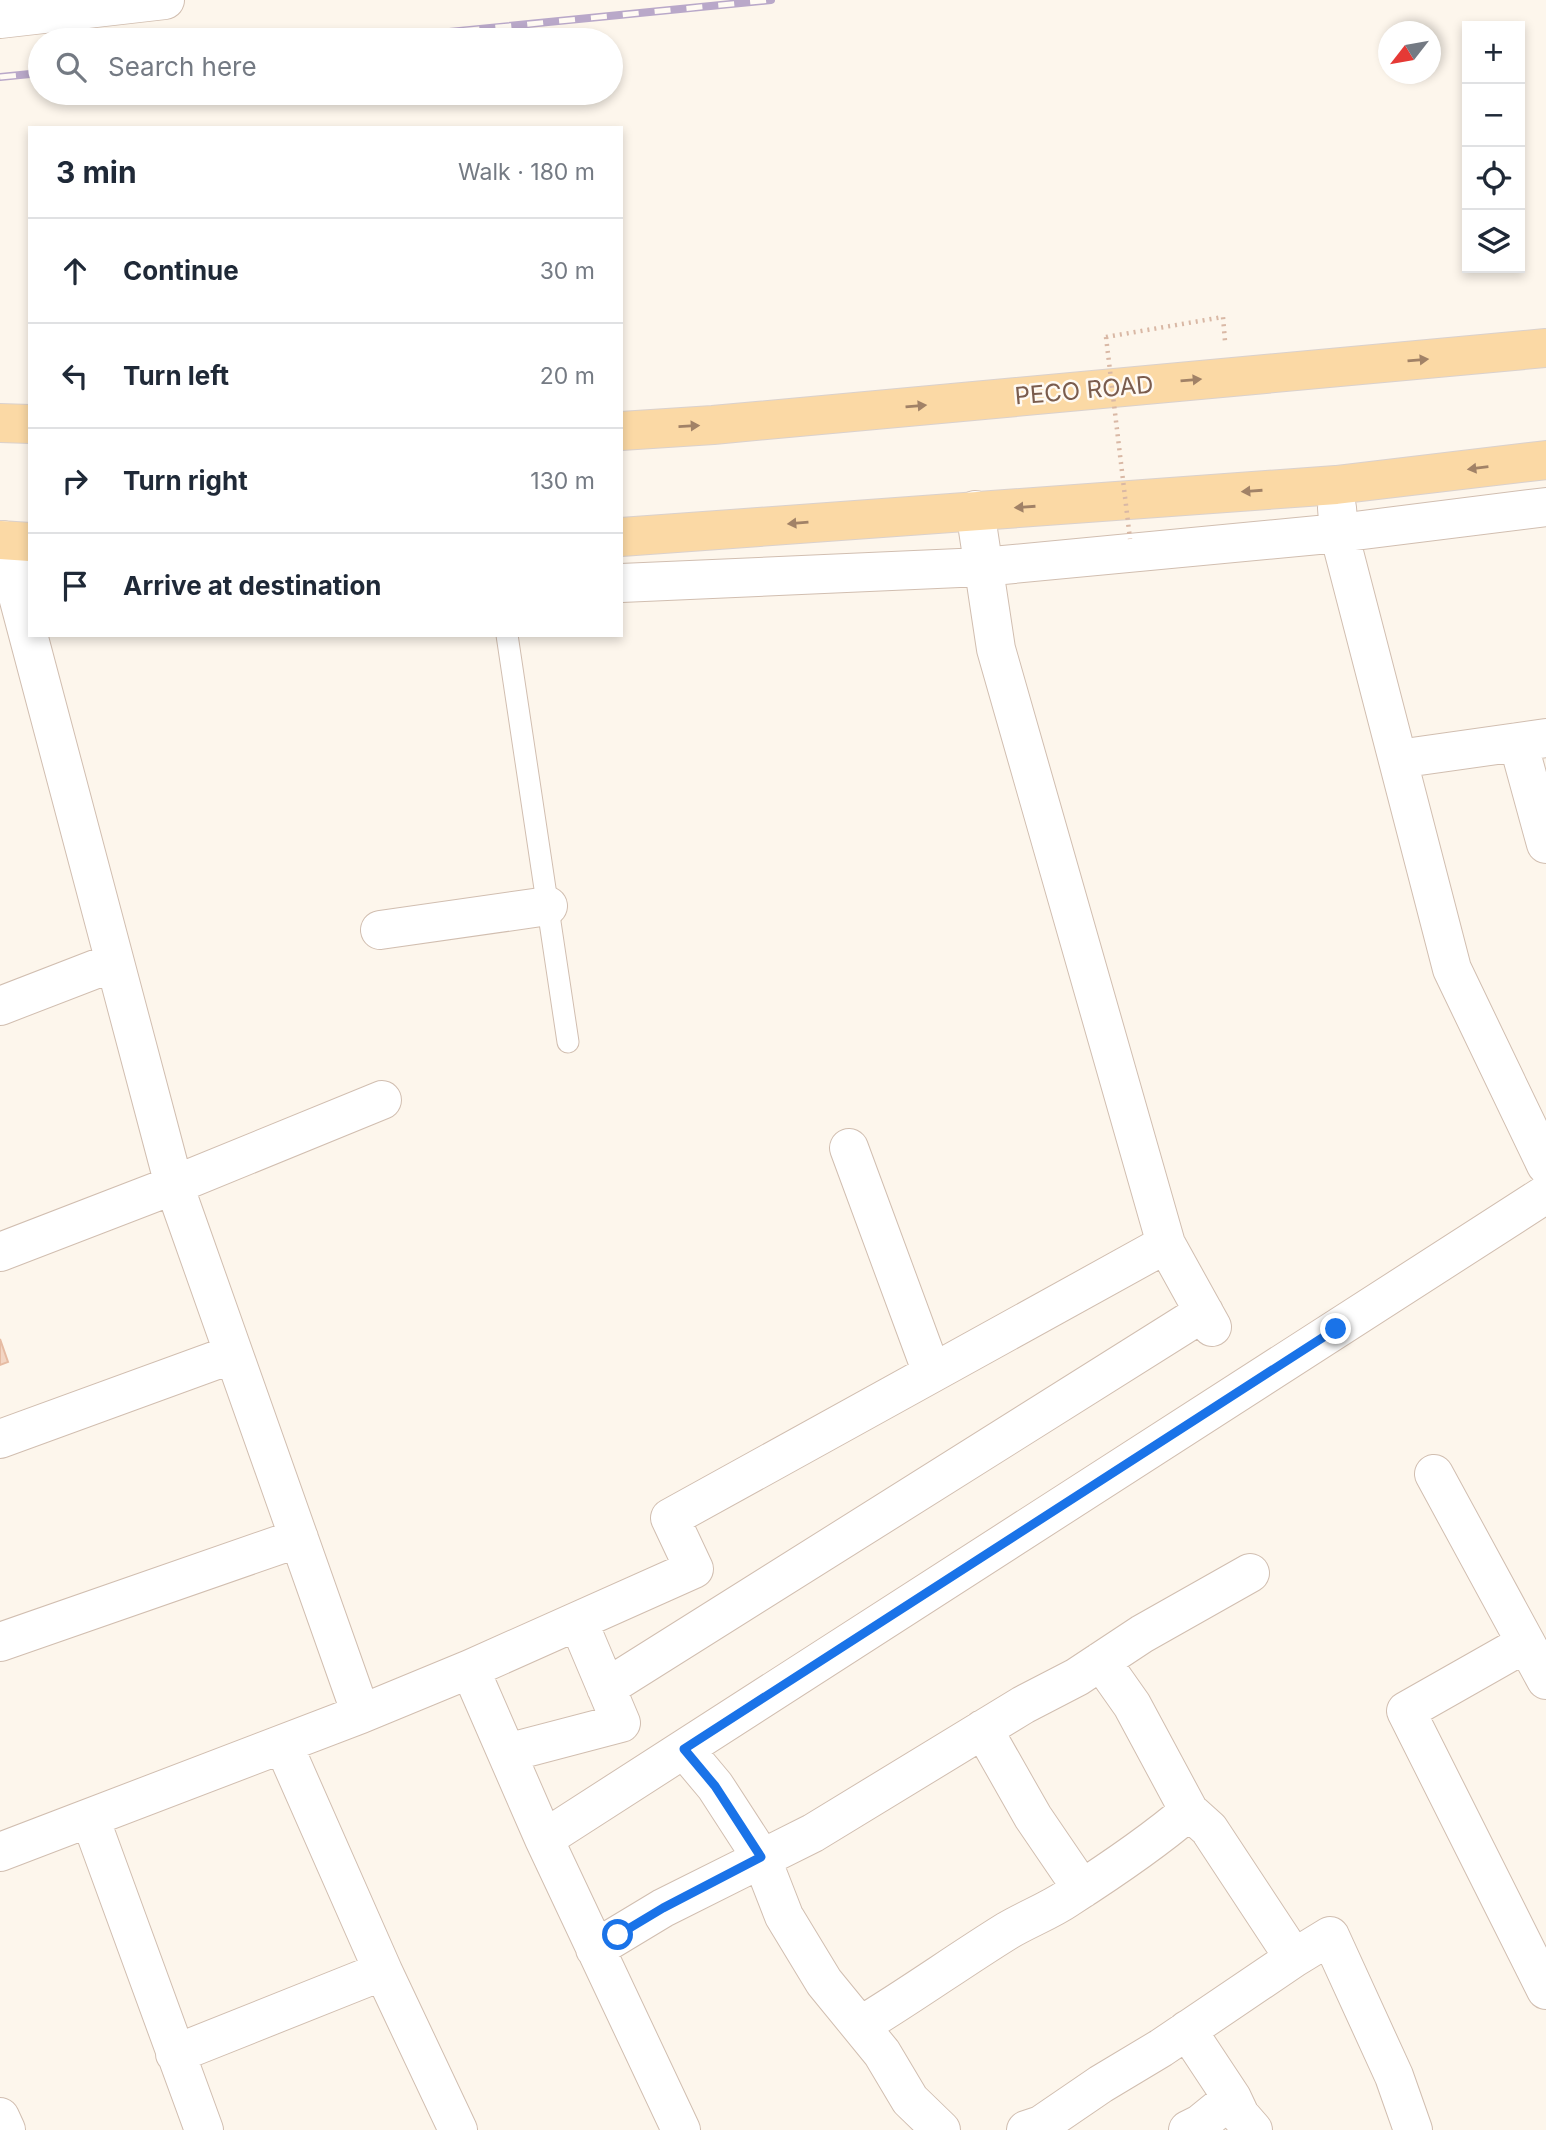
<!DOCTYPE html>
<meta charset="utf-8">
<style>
:root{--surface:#fff;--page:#f6f6f7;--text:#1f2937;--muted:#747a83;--line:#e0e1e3}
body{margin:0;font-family:Inter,sans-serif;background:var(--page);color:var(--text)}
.controls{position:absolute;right:21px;top:21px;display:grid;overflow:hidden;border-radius:0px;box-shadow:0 4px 10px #0003}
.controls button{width:63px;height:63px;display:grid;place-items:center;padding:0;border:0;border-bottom:2px solid var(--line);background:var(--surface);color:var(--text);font:35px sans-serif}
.compass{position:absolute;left:1378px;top:21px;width:63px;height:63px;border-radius:50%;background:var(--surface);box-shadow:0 4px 10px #0003;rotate:239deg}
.stop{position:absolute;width:21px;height:21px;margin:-16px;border:5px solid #1a73e8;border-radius:50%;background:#fff}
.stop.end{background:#1a73e8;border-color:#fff;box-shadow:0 2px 7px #0008}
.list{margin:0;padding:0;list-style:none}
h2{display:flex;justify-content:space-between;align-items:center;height:91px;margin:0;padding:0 28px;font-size:30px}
h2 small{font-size:23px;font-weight:400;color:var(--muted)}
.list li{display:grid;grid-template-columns:46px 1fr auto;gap:21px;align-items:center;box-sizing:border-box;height:105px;padding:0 28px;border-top:2px solid var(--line)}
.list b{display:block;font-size:26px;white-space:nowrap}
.list em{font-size:23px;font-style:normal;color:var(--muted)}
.icon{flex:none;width:38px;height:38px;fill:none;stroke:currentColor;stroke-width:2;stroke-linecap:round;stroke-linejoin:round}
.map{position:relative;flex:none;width:1546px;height:2130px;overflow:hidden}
.search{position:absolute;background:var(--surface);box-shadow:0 4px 10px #0003;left:28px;top:28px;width:595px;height:77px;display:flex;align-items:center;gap:18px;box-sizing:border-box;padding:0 24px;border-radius:38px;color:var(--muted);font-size:26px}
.panel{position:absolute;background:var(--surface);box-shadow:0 4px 10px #0003;left:28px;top:126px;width:595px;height:511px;border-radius:0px}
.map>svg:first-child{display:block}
</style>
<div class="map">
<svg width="1546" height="2130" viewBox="0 0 1546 2130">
<rect width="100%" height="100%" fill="#fdf6ec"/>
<path fill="#f3d5c3" stroke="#e6bba3" stroke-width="2" d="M0 1339 8 1362 0 1365Z"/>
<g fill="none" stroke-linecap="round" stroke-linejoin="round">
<defs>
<path id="lane" d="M507 635 568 1042"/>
<path id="street" d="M0 19 165 0
M1337 508 1339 533 1452 969 1546 1165
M975 510 996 649 1166 1244 1212 1327
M3 540 174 1185 361 1714 470 1669 544 1839 681 2130
M621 583 982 567 1339 533 1546 507
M1518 742 1546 844
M1398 759 1546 738
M380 930 548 906
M0 1006 114 962
M849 1148 932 1373
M0 1252 174 1185 382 1100
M0 1439 233 1354
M1434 1474 1546 1680
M0 1642 299 1538
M1526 1643 1406 1711 1546 1990
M1101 1661 1132 1705 1189 1811 1209 1829 1294 1958 1330 1936 1394 2076 1413 2130
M470 1669 694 1569 670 1518 1166 1244
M606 1688 1204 1312
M983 1729 1033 1817 1082 1889
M283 1744 383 1971
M684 1749 715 1786 761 1857 784 1916 824 1982 882 2053 910 2100 941 2130
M507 1753 621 1723 578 1621
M90 1818 204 2130
M544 1839 1546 1194
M0 1852 361 1714
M595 1949 663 1908 813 1833 1023 1705 1077 1677 1142 1634 1250 1573
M860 2026C910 1996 957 1962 1007 1931 1027 1919 1049 1911 1068 1898 1110 1871 1152 1843 1189 1811
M1187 2030 1232 2098 1240 2115 1253 2130
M175 2054 383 1971 458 2130
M0 2117 6 2130
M1026 2130 1041 2125 1101 2084 1161 2048 1294 1958
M1188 2130 1200 2124 1232 2098"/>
<path id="primary" d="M0 423 30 424
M621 431 713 425 1546 348
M621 537 1336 485 1546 460
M0 540 30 542"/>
</defs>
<use href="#lane" stroke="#d1beb0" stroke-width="23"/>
<use href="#street" stroke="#d1beb0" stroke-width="40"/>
<use href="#primary" stroke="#dad1cd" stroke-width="40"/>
<path stroke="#d9b8a5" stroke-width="4.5" stroke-dasharray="2 5" stroke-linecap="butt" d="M1106 337 1223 317 1225 341"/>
<use href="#lane" stroke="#fff" stroke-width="21"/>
<use href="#street" stroke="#fff" stroke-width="38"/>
<use href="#primary" stroke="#fbd9a5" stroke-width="38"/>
<defs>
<path id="rail" d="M368 40 771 0
M0 77 40 73"/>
</defs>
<use href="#rail" stroke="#b9a8c9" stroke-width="8"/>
<use href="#rail" stroke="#fffaf3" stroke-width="5" stroke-dasharray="16" stroke-linecap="butt"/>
<path stroke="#d9b8a5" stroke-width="4.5" stroke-dasharray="2 5" stroke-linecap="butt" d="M1106 337 1130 539"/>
</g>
<defs><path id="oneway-solid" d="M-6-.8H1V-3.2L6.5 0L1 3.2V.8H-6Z" transform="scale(1.75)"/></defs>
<g fill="#a18267">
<use href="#oneway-solid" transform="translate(1418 360) rotate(-5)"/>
<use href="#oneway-solid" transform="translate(1191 380) rotate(-5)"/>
<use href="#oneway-solid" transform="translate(916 406) rotate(-5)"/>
<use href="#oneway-solid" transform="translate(689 426) rotate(-3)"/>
<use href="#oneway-solid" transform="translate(1478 468) rotate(173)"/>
<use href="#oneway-solid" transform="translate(1252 491) rotate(176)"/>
<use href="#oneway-solid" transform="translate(1025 507) rotate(176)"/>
<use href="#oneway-solid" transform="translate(798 523) rotate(175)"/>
</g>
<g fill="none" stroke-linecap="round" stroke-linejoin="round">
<path stroke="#1a73e8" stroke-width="9" d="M618 1935 663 1908 761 1857 715 1786 684 1749 1336 1329"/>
</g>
<g text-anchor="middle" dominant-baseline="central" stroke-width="5" stroke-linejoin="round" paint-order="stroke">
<g font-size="24" fill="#7a5c4d" stroke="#fffaf3">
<text transform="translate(1084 390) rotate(-5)">PECO ROAD</text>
</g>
</g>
</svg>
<div class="controls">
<button>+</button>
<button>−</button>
<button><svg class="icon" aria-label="locate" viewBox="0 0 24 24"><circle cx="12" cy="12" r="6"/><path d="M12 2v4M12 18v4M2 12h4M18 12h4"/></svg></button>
<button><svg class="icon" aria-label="layers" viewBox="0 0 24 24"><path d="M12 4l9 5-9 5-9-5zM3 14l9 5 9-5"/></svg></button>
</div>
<svg class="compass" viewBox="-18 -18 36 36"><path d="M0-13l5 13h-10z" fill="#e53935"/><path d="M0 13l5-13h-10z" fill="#747a83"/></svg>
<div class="stop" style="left:618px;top:1935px"></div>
<div class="stop end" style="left:1336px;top:1329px"></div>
<div class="search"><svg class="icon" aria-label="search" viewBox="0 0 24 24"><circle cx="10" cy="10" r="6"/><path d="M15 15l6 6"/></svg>Search here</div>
<section class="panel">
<h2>3 min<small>Walk · 180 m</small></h2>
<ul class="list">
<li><svg class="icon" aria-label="ahead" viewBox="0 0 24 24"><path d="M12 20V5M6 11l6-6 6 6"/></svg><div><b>Continue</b></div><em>30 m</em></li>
<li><svg class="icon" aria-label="left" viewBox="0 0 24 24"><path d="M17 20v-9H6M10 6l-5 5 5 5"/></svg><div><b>Turn left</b></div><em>20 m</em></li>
<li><svg class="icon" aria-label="right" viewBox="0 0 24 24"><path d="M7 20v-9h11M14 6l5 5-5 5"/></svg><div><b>Turn right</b></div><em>130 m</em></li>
<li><svg class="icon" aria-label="arrive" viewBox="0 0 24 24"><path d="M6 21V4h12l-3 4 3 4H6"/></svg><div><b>Arrive at destination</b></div></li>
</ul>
</section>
</div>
